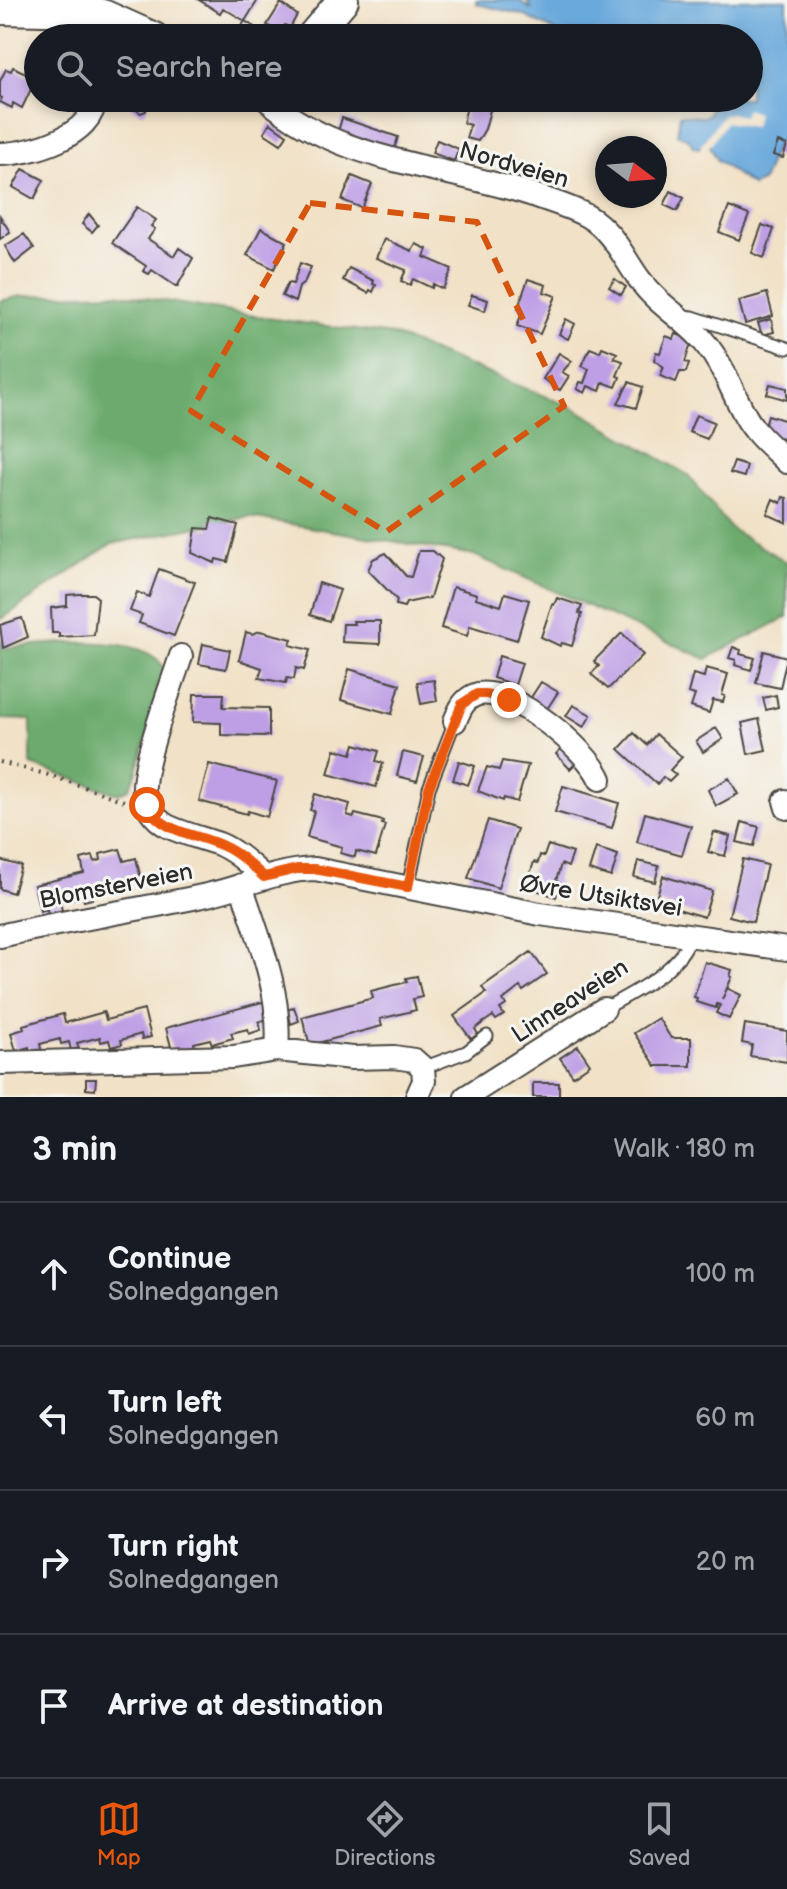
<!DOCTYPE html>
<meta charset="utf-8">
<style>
:root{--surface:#171b24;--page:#242831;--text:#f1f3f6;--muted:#9ea1a6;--line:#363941;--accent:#ea580c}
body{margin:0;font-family:"Balsamiq Sans",sans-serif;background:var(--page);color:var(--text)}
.compass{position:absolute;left:595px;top:136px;width:72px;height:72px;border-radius:50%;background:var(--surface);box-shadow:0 4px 12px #0003;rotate:106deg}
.stop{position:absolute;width:24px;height:24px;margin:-18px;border:6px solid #ea580c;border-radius:50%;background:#fff}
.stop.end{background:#ea580c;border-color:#fff;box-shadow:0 2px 8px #0008}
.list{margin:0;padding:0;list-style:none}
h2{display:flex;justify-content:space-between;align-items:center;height:104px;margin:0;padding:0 32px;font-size:34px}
h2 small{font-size:26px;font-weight:400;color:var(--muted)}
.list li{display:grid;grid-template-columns:52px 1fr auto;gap:24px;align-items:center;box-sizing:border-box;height:144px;padding:0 32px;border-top:2px solid var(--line)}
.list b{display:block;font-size:30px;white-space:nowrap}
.list p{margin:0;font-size:26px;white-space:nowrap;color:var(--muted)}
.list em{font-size:26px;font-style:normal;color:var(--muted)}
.icon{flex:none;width:44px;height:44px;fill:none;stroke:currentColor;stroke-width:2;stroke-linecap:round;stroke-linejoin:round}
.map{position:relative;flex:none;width:787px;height:1097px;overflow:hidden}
.search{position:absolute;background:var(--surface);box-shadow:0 4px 12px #0003;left:24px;right:24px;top:24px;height:88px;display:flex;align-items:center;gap:20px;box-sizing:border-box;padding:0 28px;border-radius:44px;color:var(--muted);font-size:30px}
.sheet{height:680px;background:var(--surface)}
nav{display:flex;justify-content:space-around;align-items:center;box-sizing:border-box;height:112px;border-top:2px solid var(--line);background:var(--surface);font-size:22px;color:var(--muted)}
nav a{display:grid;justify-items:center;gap:4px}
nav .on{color:var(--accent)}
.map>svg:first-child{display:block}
</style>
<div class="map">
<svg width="787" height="1097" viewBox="0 0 787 1097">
<rect width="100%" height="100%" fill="#f6f6f2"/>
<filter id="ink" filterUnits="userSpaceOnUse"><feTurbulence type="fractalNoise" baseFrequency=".0125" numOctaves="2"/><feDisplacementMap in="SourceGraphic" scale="16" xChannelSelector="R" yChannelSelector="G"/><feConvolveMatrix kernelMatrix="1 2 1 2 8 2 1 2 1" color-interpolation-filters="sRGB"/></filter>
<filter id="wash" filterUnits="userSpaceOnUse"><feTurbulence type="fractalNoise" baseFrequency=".006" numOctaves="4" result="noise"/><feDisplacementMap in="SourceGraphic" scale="32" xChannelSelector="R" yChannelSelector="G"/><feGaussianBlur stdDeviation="1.8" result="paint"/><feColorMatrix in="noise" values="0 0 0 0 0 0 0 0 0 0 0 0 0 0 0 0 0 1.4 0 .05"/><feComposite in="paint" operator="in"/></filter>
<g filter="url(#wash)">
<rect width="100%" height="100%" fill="#f1e1c6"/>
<path fill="#6cab6d" stroke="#4c6b4c" stroke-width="2" d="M116 293 267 318 393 335 574 408 688 475 731 529 787 562V617L706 659 474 555 249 517 111 544 0 620V301L21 296Z
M0 639 3 648C40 645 155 628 166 674L136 774 129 789 118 794 31 765V720L0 719Z"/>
<path fill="#69a9dc" stroke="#4a6a84" stroke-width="2" d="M476 0H519L532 10 527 0H787V143L778 141 762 182 752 186 717 160 706 139 699 148 694 147 689 139 677 134 680 114 703 117 709 114 711 105 702 98H749V38L567 37 523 15 477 4Z"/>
<path fill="#f1e1c6" d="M746 109 757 113 754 127 726 122 707 150 705 146 704 148 700 146 723 115 730 113 743 116Z"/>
<g id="blocks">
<path fill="#be9fe5" d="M199 0H258L245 21 223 8 220 13Z
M281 3 297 15 290 28 285 25 280 33 267 25Z
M245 21 267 35 265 38H234Z
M13 67 32 76 30 81 34 83 22 108 13 103 12 108 0 102 2 98 0 97V81L6 69 11 71Z
M136 98 147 104 146 111 141 113 131 107V100Z
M469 98 493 99 485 129 478 141 466 138 470 125 463 123Z
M342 118 398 137 392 157 336 138Z
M270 123 287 135 281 144 264 133Z
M437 140 459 149 454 161 432 153Z
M778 142 787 145 783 158 773 155Z
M23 169 44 180 34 199 13 187Z
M352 176 372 184 362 208 342 200Z
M671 191 684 198 677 211 664 205Z
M137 207 156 220 151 226 155 229 148 239 174 256 179 248 193 258 177 287 152 270 149 274 143 271 146 266 112 243Z
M729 207 749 215 739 240 719 232Z
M89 214 98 225 92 232 82 224Z
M0 216 10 232 0 239Z
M762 225 774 229 764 258 752 253Z
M261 228 287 242 274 269 247 255Z
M24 234 34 248 15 263 5 246Z
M384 239 412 251 416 244 427 249 424 257 452 269 443 289 433 284 432 288 413 279 410 285 401 281 406 270 376 258Z
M300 263 311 267 304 283 299 287 295 302 282 296 288 283 293 284Z
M349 268 374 281 373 284 376 285 373 292 370 290 368 293 343 280Z
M528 279 546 285 544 292 556 296 540 334 517 326 523 310 518 308Z
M615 279 626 287 621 295 609 287Z
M767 293 773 316 745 324 739 301Z
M472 295 488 300 485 311 468 305Z
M566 319 575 324 568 339 559 334Z
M771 319 774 332 762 335 758 323Z
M676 334 692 340 685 362 689 363 686 372H680L676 382 660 376 664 367 654 360 656 352 660 353 666 336 674 339Z
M602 347 617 353 614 358 623 361 617 376 620 377 616 387 603 382 600 391 588 386 585 393 577 389 580 382 584 383 589 369 582 366 590 348 600 352Z
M559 353 572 361 562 372 569 376 560 390 543 379Z
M629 382 643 387 636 408 618 403Z
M770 384 787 388V400L767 394Z
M696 415 714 422 707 439 689 432Z
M768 415 787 421V440L763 432Z
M734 462 747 466 744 477 730 473Z
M783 497 787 498V523L767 514 773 499 781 503Z
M212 518 238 525 228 562 216 559 215 563 192 553 196 528 209 529Z
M419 551H433L442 559 430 598 406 603 404 607 396 605 397 600 368 570 373 559 386 553 406 576 411 577Z
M159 569 195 582 174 636 139 623 142 615 130 611 137 592 149 597Z
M319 583 340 590 329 621 310 615Z
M453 587 477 594 476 598 501 606 505 593 529 600 517 640 470 626 467 636 441 628Z
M80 594H93L98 598 94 635 59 637V633H52L51 608 67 606V595Z
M557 598 582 606 579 613 582 614 572 646 562 643 560 646 541 637 552 604 554 605Z
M22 618 28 637 3 648 0 625Z
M353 621H380V644L342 642 343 624H354Z
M260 631 292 639 290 645 310 650 304 670 296 668 294 679 287 678 286 683 259 678 262 668 239 660 246 632 252 634Z
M622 633 643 655 608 689 591 674 599 666 594 661Z
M203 644 230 650 226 669 199 664Z
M733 647 741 650 740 654 755 658 751 670 735 665 736 660 729 658Z
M764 651 787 657 780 688 756 683Z
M499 656 522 663 515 685 493 678Z
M706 668 728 674 722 695 725 696 723 702 713 700 709 713 691 707 695 695 688 693 693 674 704 677Z
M349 669 400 684 392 714 341 700Z
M434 680 437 701 421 704 417 682Z
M541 682 558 692 547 709 530 699Z
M194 694H224L223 707 269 708V736L221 735V723L193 722Z
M776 695 778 707 766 710 763 698Z
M573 705 591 715 584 727 566 716Z
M759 719 766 750 748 754 742 723Z
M716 728 723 739 703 752 696 741Z
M634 733 647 745 656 734 682 757 670 770 676 775 669 782 663 777 657 784 619 749Z
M355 744 379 751 376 761 383 763 376 787 328 774 335 749 352 754Z
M566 744 580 759 570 769 556 754Z
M403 752 424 757 417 781 397 776Z
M459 761 475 766 468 785 453 780Z
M502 761 528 765 517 802 504 798 503 801 478 791 487 767 499 770Z
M209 764 277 781 267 817 248 811 247 814 199 801Z
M729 778 738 794 716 806 708 790Z
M563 786 619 803 612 828 555 812Z
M315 794 350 804 347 815 354 817 355 814 383 821 382 824 385 825 376 856 356 851 355 857 340 853 342 847 307 837 314 811 310 810Z
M645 813 691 826 682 855 637 842Z
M488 820 517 829 498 888 468 878Z
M742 822 759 827 754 846 737 842Z
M714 832 730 836 725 856 708 852Z
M548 845 573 853 568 867 561 864 556 881 560 883 556 897 530 888 534 876 530 874 534 862 538 863 540 855 544 856Z
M596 848 618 855 611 877 589 870Z
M120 849 124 861 136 858 141 879 120 884 119 879 99 884 100 892 92 894V899L84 901 83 896 60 902 62 910 48 914 47 909 40 911 34 885 84 873 81 859 93 856 95 862 101 860 100 854Z
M743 859 767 865 753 922 729 916Z
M0 860 21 866 13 893 0 889Z
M638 861 659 866 655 882 634 877Z
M663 876 712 891 704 917 655 902Z
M531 952 547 974 523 991 520 987 503 1000 506 1005 500 1009 504 1015 496 1020 493 1016 484 1022 475 1029 478 1034 471 1039 454 1016 486 993 482 987Z
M705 962 732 970 730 976 732 977 722 1000 727 988 741 995 729 1019 716 1013 720 1005 717 1004 716 1008 696 1002 697 998 694 997Z
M417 976 422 997 413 999 416 1010 380 1019 382 1026 310 1045 302 1017 373 998 371 991 407 982 406 978Z
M266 1001 270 1018 259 1022 261 1030 249 1034 248 1029 231 1033 233 1038 212 1044 210 1039 194 1043 195 1048 173 1054 166 1028Z
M294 1007 299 1021 291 1024 288 1010Z
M144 1010 151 1037 142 1039 141 1034 121 1040 122 1044 111 1047 109 1040 101 1042 100 1037 77 1043 79 1048 71 1050 69 1042 61 1044 60 1039 40 1044 41 1049 30 1052 29 1047 16 1051 11 1033 24 1029 23 1025 63 1014 65 1023 104 1012 106 1020Z
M658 1018 671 1038H691V1066H656L634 1033Z
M745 1024 787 1031V1062L750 1056 752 1045 742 1043Z
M578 1046 590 1064 573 1076 560 1058Z
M86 1079H96L95 1090 86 1089Z
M533 1083H559V1097H533Z"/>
</g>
</g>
<g filter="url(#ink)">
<use href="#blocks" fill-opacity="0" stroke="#494642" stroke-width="2"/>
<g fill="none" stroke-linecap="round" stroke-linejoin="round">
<defs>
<path id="lane" d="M680 316 693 317 787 348
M408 887 429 788 455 721
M604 1009C635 991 678 972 691 936
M423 1068 466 1052 487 1036"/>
<path id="street" d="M71 0 78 38
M265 98C341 164 444 165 536 196 553 202 571 207 587 216 613 231 623 257 640 280 658 306 687 320 705 343 724 366 732 392 746 417 756 435 773 448 787 462
M0 154C31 154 94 136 95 98
M181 656C171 687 142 763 144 792 146 807 154 818 167 826 184 834 202 838 219 844 236 851 250 865 264 877
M455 721C460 709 464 698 478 694 513 687 587 749 600 779
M785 801 787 808
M241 885C259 940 282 993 277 1050
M0 936C69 920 138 910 207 895 244 887 277 870 315 869L540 914 787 949
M0 1063 233 1057 277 1050 352 1058 394 1057 414 1060 423 1068 424 1081 417 1097
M466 1097 604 1009"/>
<path id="secondary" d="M0 9 88 11 105 16 154 38
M311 38 343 0"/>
</defs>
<use href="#lane" stroke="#494642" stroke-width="15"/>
<use href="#street" stroke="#494642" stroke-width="26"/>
<use href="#secondary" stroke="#494642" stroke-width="34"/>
<path stroke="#494642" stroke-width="4" stroke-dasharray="2 6" stroke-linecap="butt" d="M0 762 49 775 127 802"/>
<use href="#lane" stroke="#fff" stroke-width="11"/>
<use href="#street" stroke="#fff" stroke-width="22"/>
<use href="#secondary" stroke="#fff" stroke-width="30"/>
</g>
</g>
<g fill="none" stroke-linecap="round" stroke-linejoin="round" filter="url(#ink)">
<path stroke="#ea580c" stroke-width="10" d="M147 805C163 834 196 833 223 846 239 853 251 865 264 877L297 869H315L408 887 429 788 462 704 477 694H486L509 700"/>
</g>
<path fill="none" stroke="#d5540f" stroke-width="6" stroke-dasharray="16 10" stroke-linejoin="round" d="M310 203 477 222 564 406 386 532 191 411Z"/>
<g text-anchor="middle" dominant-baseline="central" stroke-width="6" stroke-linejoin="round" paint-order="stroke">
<g font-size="24" fill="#2b2b2b" stroke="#f6f6f2">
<text transform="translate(514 165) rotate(16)">Nordveien</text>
<text transform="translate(116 886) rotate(-11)">Blomsterveien</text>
<text transform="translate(601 896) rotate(9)">Øvre Utsiktsvei</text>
<text transform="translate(570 1001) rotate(-33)">Linneaveien</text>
</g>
</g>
</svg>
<svg class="compass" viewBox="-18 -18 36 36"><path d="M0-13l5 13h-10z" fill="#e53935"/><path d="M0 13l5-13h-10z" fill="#9ea1a6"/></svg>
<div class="stop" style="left:147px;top:805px"></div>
<div class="stop end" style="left:509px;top:700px"></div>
<div class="search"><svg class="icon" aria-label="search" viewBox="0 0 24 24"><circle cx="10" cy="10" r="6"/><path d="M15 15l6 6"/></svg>Search here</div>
</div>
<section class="sheet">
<h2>3 min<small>Walk · 180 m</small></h2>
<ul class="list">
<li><svg class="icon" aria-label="ahead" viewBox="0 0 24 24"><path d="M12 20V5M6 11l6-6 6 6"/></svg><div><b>Continue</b><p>Solnedgangen</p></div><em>100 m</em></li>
<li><svg class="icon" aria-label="left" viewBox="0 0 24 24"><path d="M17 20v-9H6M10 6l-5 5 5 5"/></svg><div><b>Turn left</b><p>Solnedgangen</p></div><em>60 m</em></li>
<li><svg class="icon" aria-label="right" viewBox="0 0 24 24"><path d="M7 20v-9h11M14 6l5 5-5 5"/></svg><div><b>Turn right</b><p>Solnedgangen</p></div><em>20 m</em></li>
<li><svg class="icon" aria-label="arrive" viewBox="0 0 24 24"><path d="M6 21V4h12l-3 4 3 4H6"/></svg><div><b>Arrive at destination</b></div></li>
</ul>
</section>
<nav>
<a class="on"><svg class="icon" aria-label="map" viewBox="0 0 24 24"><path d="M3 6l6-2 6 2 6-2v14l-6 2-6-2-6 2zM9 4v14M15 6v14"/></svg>Map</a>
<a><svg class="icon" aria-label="directions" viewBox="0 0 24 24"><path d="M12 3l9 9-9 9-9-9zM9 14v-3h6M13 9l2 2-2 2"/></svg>Directions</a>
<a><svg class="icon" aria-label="saved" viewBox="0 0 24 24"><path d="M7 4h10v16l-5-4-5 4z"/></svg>Saved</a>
</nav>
